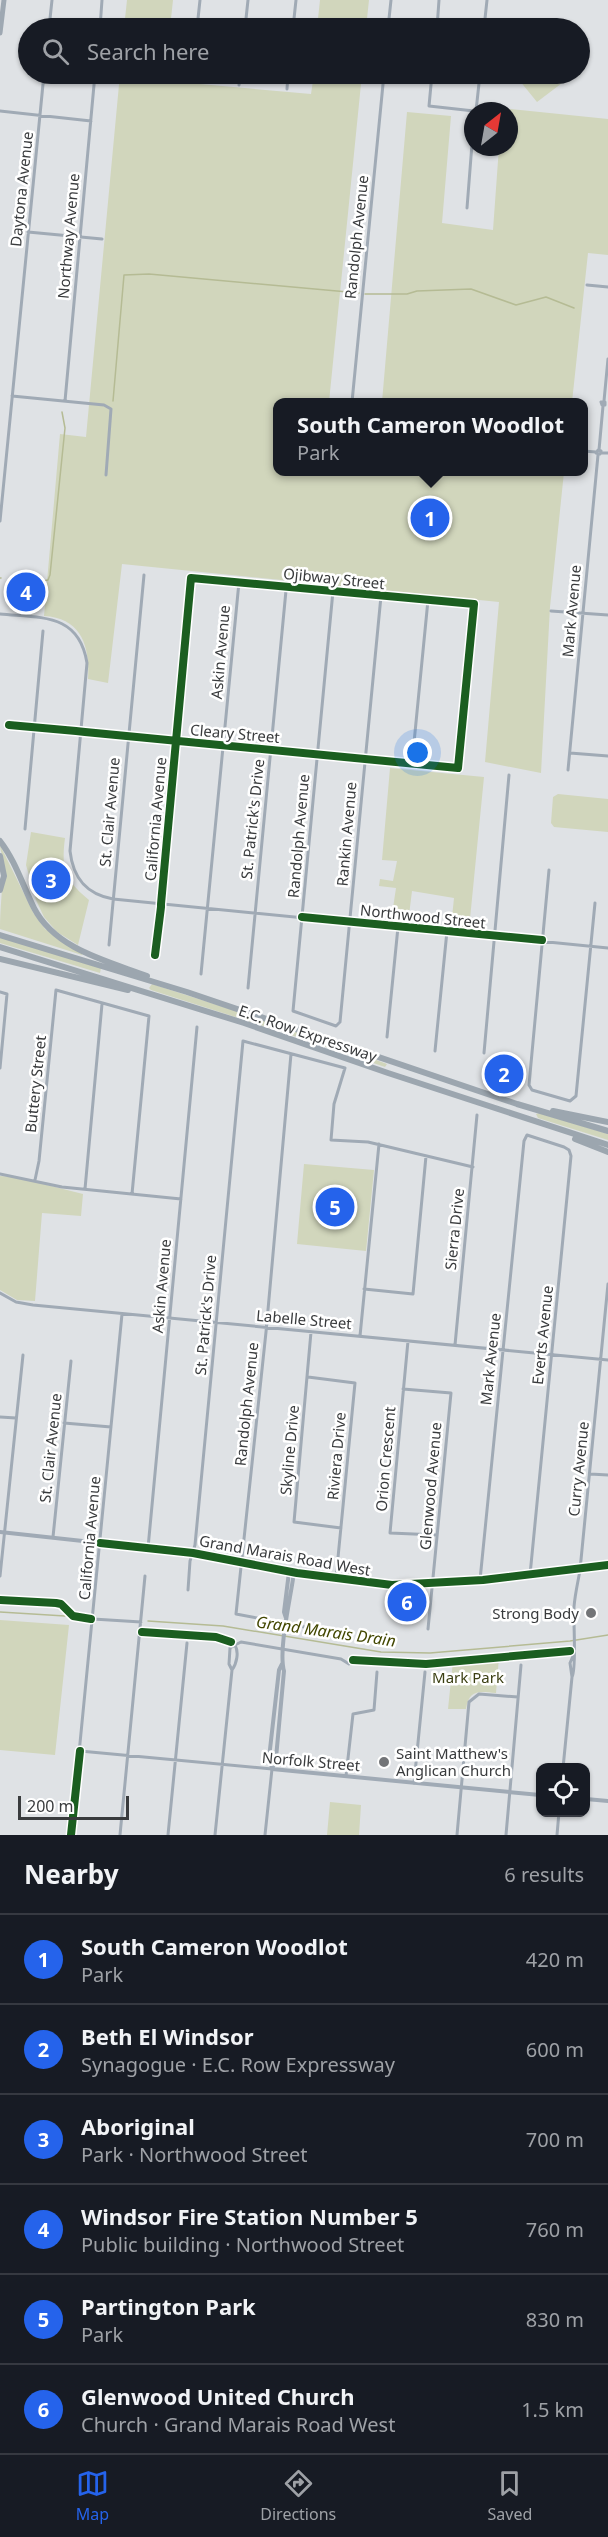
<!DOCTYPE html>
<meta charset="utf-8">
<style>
:root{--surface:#171b24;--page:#242831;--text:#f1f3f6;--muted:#9ea1a6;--line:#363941;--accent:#2563eb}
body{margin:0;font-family:"Noto Sans",sans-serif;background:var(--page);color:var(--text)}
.controls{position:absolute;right:18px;bottom:18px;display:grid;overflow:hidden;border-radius:12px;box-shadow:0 2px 4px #0004}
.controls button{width:54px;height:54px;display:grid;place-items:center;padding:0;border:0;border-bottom:2px solid var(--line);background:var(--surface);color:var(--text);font:30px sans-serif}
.compass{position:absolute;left:464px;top:102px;width:54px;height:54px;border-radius:50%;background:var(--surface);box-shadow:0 2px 4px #0004;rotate:31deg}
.scale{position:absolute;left:18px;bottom:15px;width:111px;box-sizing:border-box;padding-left:6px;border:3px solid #393b3d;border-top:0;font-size:16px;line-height:21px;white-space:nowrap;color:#393b3d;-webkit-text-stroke:4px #fff;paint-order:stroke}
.you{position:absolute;left:418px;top:753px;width:21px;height:21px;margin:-15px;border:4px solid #fff;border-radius:50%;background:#1a73e8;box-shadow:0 0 0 9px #1a73e833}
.badge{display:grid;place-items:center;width:39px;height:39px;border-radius:50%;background:var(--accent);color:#fff;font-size:20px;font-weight:700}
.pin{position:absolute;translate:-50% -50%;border:3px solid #fff;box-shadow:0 2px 6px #0006}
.popup{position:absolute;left:273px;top:398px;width:315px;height:78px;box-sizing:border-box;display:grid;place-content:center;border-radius:12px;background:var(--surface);filter:drop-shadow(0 2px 4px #0005);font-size:20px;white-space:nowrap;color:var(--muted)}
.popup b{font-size:22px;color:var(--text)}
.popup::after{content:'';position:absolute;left:50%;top:100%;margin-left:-12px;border:12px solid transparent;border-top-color:var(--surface)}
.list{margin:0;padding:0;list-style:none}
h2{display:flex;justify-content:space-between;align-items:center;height:78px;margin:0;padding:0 24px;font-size:26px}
h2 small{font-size:20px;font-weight:400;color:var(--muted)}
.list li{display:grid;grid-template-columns:39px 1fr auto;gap:18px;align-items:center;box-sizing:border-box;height:90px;padding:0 24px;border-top:2px solid var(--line)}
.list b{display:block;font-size:22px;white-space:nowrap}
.list p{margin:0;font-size:20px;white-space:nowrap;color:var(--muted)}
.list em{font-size:20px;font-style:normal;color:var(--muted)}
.icon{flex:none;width:33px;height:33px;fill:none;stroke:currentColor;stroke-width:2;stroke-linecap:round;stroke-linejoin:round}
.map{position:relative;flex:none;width:608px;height:1835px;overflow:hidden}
.search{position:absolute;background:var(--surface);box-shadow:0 2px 4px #0004;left:18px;right:18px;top:18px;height:66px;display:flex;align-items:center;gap:15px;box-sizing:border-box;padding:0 21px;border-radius:33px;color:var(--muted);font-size:22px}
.sheet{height:618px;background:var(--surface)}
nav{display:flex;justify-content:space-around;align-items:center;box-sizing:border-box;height:84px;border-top:2px solid var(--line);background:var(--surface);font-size:16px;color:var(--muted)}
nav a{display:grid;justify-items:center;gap:3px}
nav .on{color:var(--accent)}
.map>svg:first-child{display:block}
</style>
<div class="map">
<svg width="608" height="1835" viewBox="0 0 608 1835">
<rect width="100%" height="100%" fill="#dfe2e5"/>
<path fill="#d1d6bc" d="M127 0H173L170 28H124Z
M320 0H369L366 28H317Z
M120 74H166V81L311 94 314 74H362L329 402H277V472H564L550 607 541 773 485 762 499 602 122 564 108 683 88 679C90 647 82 618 44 616L60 434 86 437Z
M518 74H574L537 102 515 75Z
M501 108 608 119V255L588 253 572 402H382L407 112 451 116 442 223 493 230 499 147H509V111H501Z
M390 768 484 777 469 929 451 927 454 898 412 891 408 923 391 921 396 888 379 886 380 879 393 881 397 861 382 860Z
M558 794 608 799V832L554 827 551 823 553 797Z
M31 832 65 838C61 869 65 880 89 900L78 945 57 932 44 917 36 900 26 865Z
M0 845 34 914 45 929 83 953 82 955 0 929C0 907 3 886 3 863 4 857 0 852 0 845Z
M0 937 101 968 100 973 0 943Z
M152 984 276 1024V1027L273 1029 151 990 149 988Z
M284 1026 387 1064 385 1067 282 1032 281 1027Z
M539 1113 608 1134V1140L538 1118 536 1114Z
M304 1164 374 1170 366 1251 297 1244Z
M0 1176 15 1177 83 1194 81 1216 42 1213 35 1301 17 1300 0 1290Z
M0 1620 69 1625 55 1755 0 1750Z
M499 1657 496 1693C478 1691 469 1690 466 1709H448L453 1661Z
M330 1802 361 1805 359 1835H327Z"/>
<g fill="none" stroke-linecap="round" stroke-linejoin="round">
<path stroke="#b5bb94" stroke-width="1.5" d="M365 294H407L417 291 471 289 516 305 546 297 574 308
M113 401 124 275 149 274 359 293
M0 578H1
M43 581 48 580 50 575 65 428 62 412
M0 1612 65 1616
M148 1621 223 1626 381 1652 430 1653 570 1641 608 1635"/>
<path stroke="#a0aab5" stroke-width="3" d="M49 28 52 0
M100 28 102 0
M197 28 200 0
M245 28 248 0
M293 28 296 0
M388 28 391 0
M437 28 439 0
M484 28 487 0
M95 74 111 75
M432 74 429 106 474 111
M192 80V74
M239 85 241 74
M287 89 288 74
M0 111 91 121
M476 111 480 74
M467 208 473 131
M28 232 102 239
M587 285 608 287
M12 396 104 405 111 409 106 475
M65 401 95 74
M604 401 608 359
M352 402 384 74
M601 402H605V405H602Z
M598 450 601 451 600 454 596 453Z
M599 450 603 406
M583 451 596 452
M601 453H608
M0 521 44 74
M333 591 293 1011 336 1026 340 1022 381 596
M551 611 608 615
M0 614C41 618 79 613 87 663L70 851C73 878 86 894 113 899L608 948
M9 725 76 731 85 732 458 768 474 604 191 578 161 904V907L155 955
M570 753 608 756
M412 763 428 600
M568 770 598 455
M25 829 43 631
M549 870 529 1085 532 1090 570 1101 576 1096 595 903
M109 945 144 575
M201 974 239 582
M248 988 287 580
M0 992 7 994 0 1068
M387 1037 398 927
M435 1051 447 931
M484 1053 509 775
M0 1174 62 1187 181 1199
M35 1180 39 1161 56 990 149 1016 132 1194
M85 1189 102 1004
M364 1289 413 1294 426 1156
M0 1293 16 1302 33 1305 608 1360
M311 1332 294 1522 341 1528
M360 1336 379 1144
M408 1341 390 1533 437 1535
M455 1345 477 1115
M308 1377 355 1383 336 1578
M403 1389 451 1393 428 1629
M0 1417 16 1418
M64 1423 111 1427
M590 1474 608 1475
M53 1537 71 1361
M148 1548 197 1027
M0 1576 23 1355
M480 1580 524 1141 527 1135 564 1147 569 1150 571 1156 530 1575
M188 1590 190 1561 195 1545 243 1041 345 1068 334 1104 331 1140 368 1142 473 1167
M257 1618 236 1614 266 1332 291 1054
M93 1619 141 1622
M286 1624 341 1633
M235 1645 241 1642 341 1659 349 1664
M232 1670 229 1664 230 1648 235 1645
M572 1677 570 1663 573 1656
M80 1751 272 1769 265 1835
M563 1768 572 1677C577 1668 573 1621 574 1607 575 1594 578 1582 580 1570L608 1284
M346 1776 353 1714 374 1710 377 1672
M414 1783 425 1672
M71 1835 122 1314
M120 1835 145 1576
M168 1835 187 1643
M215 1835 232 1670C237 1663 239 1652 235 1645
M457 1835 469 1702 479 1694 518 1697
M506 1835 521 1665
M557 1835 559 1812"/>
<path stroke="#a0aab5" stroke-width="4" d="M0 1532 193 1553 297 1573 378 1585H401L480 1580 608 1565
M286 1618 284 1612 289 1572
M272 1768 269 1758 279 1670 282 1664
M272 1769 540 1795
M272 1769 276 1758 284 1671C278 1649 291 1597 294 1572
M586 1799 608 1801"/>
<path stroke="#9ea8b2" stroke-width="5" d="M0 33 4 0"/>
<path stroke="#9ca6af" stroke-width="6" d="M0 841C15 860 23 886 34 908 55 949 107 961 147 976
M0 856 4 876 0 890
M0 935 187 992 517 1104 608 1131
M0 947 244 1023 388 1073 608 1145
M0 959 128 990
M553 1111 608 1122
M575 1139 608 1152"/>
<defs>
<path id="cycleway" d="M9 725 76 731 85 732 458 768 474 604 191 578 161 904V907L155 955
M302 917 542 940
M100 1543 193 1553 297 1573 392 1585 483 1580 608 1565
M0 1600 56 1603 61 1604 73 1616 91 1619
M142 1632 216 1637 231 1642
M353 1660 426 1664 570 1651
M71 1835 80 1751"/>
</defs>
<use href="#cycleway" stroke="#fff" stroke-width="11"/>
<use href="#cycleway" stroke="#1b5e20" stroke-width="8"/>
</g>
<g fill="#737578" stroke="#fff" stroke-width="2">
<circle cx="591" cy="1613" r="6"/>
<circle cx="384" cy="1762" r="6"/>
</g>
<g text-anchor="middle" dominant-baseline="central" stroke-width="5" stroke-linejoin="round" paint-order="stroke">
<g font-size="15" fill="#393b3d" stroke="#fff">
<text transform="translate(21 189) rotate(-84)">Daytona Avenue</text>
<text transform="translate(68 236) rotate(-85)">Northway Avenue</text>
<text transform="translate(356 237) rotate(-84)">Randolph Avenue</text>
<text transform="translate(334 578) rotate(6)">Ojibway Street</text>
<text transform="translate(571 611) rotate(-85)">Mark Avenue</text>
<text transform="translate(220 652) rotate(-85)">Askin Avenue</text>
<text transform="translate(235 733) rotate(5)">Cleary Street</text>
<text transform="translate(109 812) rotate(-85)">St. Clair Avenue</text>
<text transform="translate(155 819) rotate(-85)">California Avenue</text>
<text transform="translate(252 819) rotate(-84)">St. Patrick's Drive</text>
<text transform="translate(346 834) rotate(-85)">Rankin Avenue</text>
<text transform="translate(298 836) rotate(-85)">Randolph Avenue</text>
<text transform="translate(423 916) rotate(6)">Northwood Street</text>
<text transform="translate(308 1033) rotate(19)">E.C. Row Expressway</text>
<text transform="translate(35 1084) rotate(-84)">Buttery Street</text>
<text transform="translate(454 1229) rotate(-84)">Sierra Drive</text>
<text transform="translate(161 1286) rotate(-85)">Askin Avenue</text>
<text transform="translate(205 1315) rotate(-85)">St. Patrick's Drive</text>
<text transform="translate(304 1319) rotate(5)">Labelle Street</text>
<text transform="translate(542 1335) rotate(-84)">Everts Avenue</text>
<text transform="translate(490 1359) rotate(-84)">Mark Avenue</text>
<text transform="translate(246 1404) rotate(-84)">Randolph Avenue</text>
<text transform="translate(50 1448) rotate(-84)">St. Clair Avenue</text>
<text transform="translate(289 1450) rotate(-85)">Skyline Drive</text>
<text transform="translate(336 1456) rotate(-85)">Riviera Drive</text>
<text transform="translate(385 1459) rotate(-85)">Orion Crescent</text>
<text transform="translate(578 1469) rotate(-84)">Curry Avenue</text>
<text transform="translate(430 1486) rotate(-85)">Glenwood Avenue</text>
<text transform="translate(89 1538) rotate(-85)">California Avenue</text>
<text transform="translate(285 1555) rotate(10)">Grand Marais Road West</text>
<text transform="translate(311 1761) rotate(5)">Norfolk Street</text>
</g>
<g font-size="15" fill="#393b3d" stroke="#fff" text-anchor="end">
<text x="579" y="1613">Strong Body</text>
<text x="396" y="1753" text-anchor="start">Saint Matthew's<tspan x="396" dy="17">Anglican Church</tspan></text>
</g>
<g font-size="15" fill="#3b3f13" stroke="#fff">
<text x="468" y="1677">Mark Park</text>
</g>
<g font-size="16" font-style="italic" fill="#424700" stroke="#fff">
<text transform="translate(326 1631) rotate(8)">Grand Marais Drain</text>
</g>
</g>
</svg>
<div class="controls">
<button><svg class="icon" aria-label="locate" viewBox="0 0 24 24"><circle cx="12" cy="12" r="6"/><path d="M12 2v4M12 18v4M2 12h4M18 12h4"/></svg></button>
</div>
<svg class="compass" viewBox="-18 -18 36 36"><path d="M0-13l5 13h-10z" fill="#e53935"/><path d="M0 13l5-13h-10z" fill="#9ea1a6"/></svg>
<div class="scale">200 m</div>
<div class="you"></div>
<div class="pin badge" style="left:430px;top:518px">1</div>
<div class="popup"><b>South Cameron Woodlot</b>Park</div>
<div class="pin badge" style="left:504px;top:1074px">2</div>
<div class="pin badge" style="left:51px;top:880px">3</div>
<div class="pin badge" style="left:26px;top:592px">4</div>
<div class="pin badge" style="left:335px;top:1207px">5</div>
<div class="pin badge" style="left:407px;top:1602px">6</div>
<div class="search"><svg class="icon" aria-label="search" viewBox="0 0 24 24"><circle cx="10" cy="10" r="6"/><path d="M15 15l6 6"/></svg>Search here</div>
</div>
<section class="sheet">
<h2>Nearby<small>6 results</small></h2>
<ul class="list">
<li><span class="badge">1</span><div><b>South Cameron Woodlot</b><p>Park</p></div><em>420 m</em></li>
<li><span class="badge">2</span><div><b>Beth El Windsor</b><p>Synagogue · E.C. Row Expressway</p></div><em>600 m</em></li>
<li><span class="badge">3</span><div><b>Aboriginal</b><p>Park · Northwood Street</p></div><em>700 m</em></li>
<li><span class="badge">4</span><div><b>Windsor Fire Station Number 5</b><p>Public building · Northwood Street</p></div><em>760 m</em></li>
<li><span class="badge">5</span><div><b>Partington Park</b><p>Park</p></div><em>830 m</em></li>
<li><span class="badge">6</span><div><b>Glenwood United Church</b><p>Church · Grand Marais Road West</p></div><em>1.5 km</em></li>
</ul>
</section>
<nav>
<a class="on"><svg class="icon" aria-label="map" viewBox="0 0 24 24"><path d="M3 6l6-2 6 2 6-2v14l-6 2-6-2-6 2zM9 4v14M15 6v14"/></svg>Map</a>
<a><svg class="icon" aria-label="directions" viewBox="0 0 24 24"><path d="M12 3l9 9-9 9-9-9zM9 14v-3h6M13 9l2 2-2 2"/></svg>Directions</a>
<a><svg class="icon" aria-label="saved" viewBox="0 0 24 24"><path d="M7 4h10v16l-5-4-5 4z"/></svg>Saved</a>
</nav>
